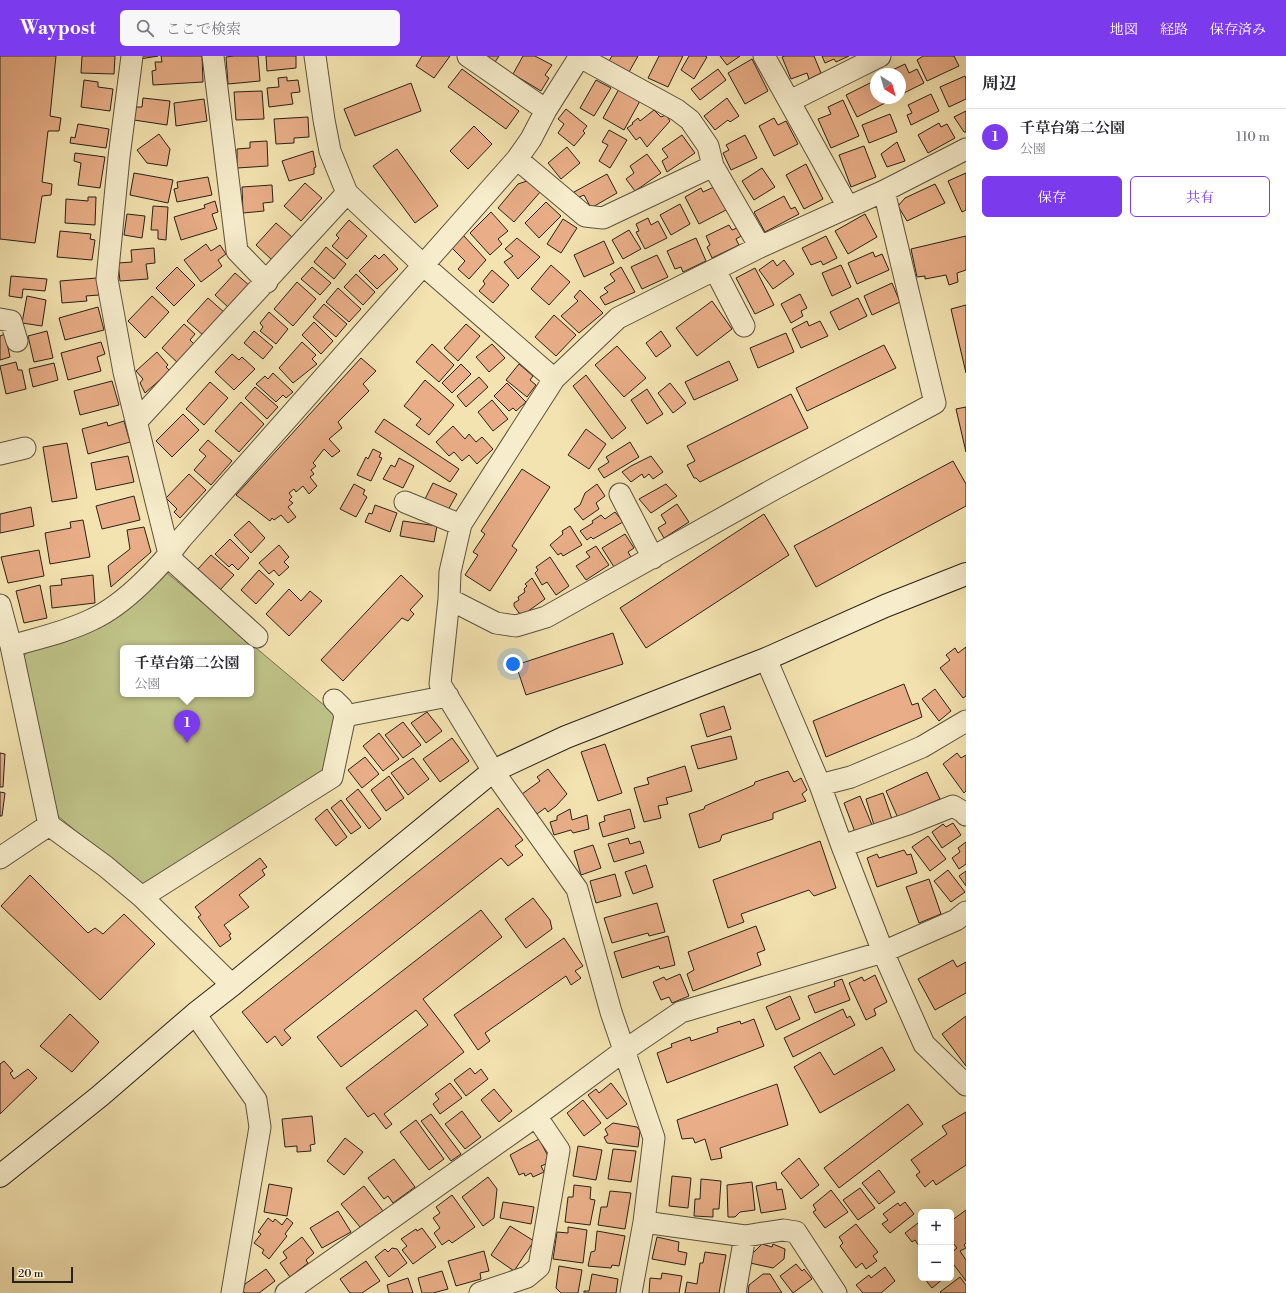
<!DOCTYPE html>
<html lang="ja">
<meta charset="utf-8">
<style>
:root{--surface:#fff;--page:#f7f7f7;--text:#2b2b33;--muted:#7c7c81;--line:#e1e1e2;--accent:#7c3aed}
body{margin:0;font-family:"Libre Bodoni","Noto Serif JP",serif;background:var(--page);color:var(--text)}
.controls{position:absolute;right:12px;bottom:12px;display:grid;overflow:hidden;border-radius:6px;box-shadow:0 4px 16px #0002}
.controls button{width:36px;height:36px;display:grid;place-items:center;padding:0;border:0;border-bottom:1px solid var(--line);background:var(--surface);color:var(--text);font:20px sans-serif}
.compass{position:absolute;left:870px;top:12px;width:36px;height:36px;border-radius:50%;background:var(--surface);box-shadow:0 4px 16px #0002;rotate:143deg}
.scale{position:absolute;left:12px;bottom:10px;width:61px;box-sizing:border-box;padding-left:4px;border:2px solid #292118;border-top:0;font-size:11px;line-height:14px;white-space:nowrap;color:#292118;-webkit-text-stroke:3px #f7edcc;paint-order:stroke}
.you{position:absolute;left:513px;top:608px;width:14px;height:14px;margin:-10px;border:3px solid #fff;border-radius:50%;background:#1a73e8;box-shadow:0 0 0 6px #1a73e833}
.badge{display:grid;place-items:center;width:26px;height:26px;border-radius:50%;background:var(--accent);color:#fff;font-size:13px;font-weight:700}
.pin{position:absolute;translate:-50% -33px;filter:drop-shadow(0 1px 2px #0008)}
.pin::after{content:'';position:absolute;top:21px;width:14px;height:12px;background:inherit;clip-path:polygon(0 0,100% 0,50% 100%)}
.popup{position:absolute;left:120px;top:589px;width:134px;height:52px;box-sizing:border-box;display:grid;place-content:center;border-radius:6px;background:var(--surface);filter:drop-shadow(0 1px 3px #0005);font-size:13px;white-space:nowrap;color:var(--muted)}
.popup b{font-size:15px;color:var(--text)}
.popup::after{content:'';position:absolute;left:50%;top:100%;margin-left:-8px;border:8px solid transparent;border-top-color:var(--surface)}
.list{margin:0;padding:0;list-style:none}
h2{display:flex;justify-content:space-between;align-items:center;height:52px;margin:0;padding:0 16px;font-size:17px}
h2 small{font-size:13px;font-weight:400;color:var(--muted)}
.list li{display:grid;grid-template-columns:26px 1fr auto;gap:12px;align-items:center;box-sizing:border-box;height:56px;padding:0 16px;border-top:1px solid var(--line)}
.list b{display:block;font-size:15px;white-space:nowrap}
.list p{margin:0;font-size:13px;white-space:nowrap;color:var(--muted)}
.list em{font-size:13px;font-style:normal;color:var(--muted)}
.actions{display:flex;gap:8px;padding:12px 16px}
.actions a{flex:1;padding:9px 0;border:1px solid var(--accent);border-radius:6px;text-align:center;font-size:14px;color:var(--accent)}
.actions .main{background:var(--accent);color:#fff}
.icon{flex:none;width:22px;height:22px;fill:none;stroke:currentColor;stroke-width:2;stroke-linecap:round;stroke-linejoin:round}
.map{position:relative;flex:none;width:966px;height:1237px;overflow:hidden}
header{display:flex;align-items:center;gap:24px;box-sizing:border-box;height:56px;padding:0 20px;background:var(--accent);color:#fff}
header strong{font-size:19px}
nav{display:flex;gap:22px;margin-inline-start:auto;font-size:14px}
.search{width:280px;height:36px;background:var(--page);display:flex;align-items:center;gap:10px;box-sizing:border-box;padding:0 14px;border-radius:6px;color:var(--muted);font-size:15px}
main{display:flex}
aside{flex:1;background:var(--surface)}
.map>svg:first-child{display:block}
</style>
<header>
<strong>Waypost</strong>
<div class="search"><svg class="icon" aria-label="search" viewBox="0 0 24 24"><circle cx="10" cy="10" r="6"/><path d="M15 15l6 6"/></svg>ここで検索</div>
<nav><a>地図</a><a>経路</a><a>保存済み</a></nav>
</header>
<main>
<div class="map">
<svg width="966" height="1237" viewBox="0 0 966 1237">
<rect width="100%" height="100%" fill="#f3e3b0"/>
<filter id="stains"><feTurbulence type="fractalNoise" baseFrequency=".005" numOctaves="4"/><feColorMatrix values="0 0 0 0 .2 0 0 0 0 .09 0 0 0 0 .02 0 0 0 .5 -.17"/></filter>
<radialGradient id="worn" r=".72"><stop offset=".6" stop-color="#630" stop-opacity="0"/><stop offset="1" stop-color="#630" stop-opacity=".3"/></radialGradient>
<path fill="#bfc388" stroke="#747250" fill-rule="evenodd" d="M166 516 338 661 327 713 149 836 58 760 22 602 30 593 112 565ZM123 592H251V638H123Z"/>
<path fill="#e9ae87" stroke="#292118" d="M0 0H56L50 60 61 62 59 75H48L42 126 52 128 51 139 42 140 35 187 0 183Z
M82 0H115L114 18 81 17Z
M140 0H158L140 3Z
M161 0H202L203 26 153 29 152 15 156 14 155 6H162Z
M234 0H258L260 25 228 28 226 1Z
M266 0H296V12L267 15Z
M422 0H450L434 22 416 10Z
M485 0H499L495 6Z
M523 0H535L552 9 545 19 549 22 541 35 513 18Z
M612 0H638L629 16 609 5Z
M659 0H683L668 31 648 22Z
M689 0H705L707 1 694 23 681 14Z
M720 0H740L727 9Z
M785 0H814L821 17 809 23 807 17 791 23 782 1Z
M822 0H849L836 6 834 3 825 7Z
M923 0H954L959 10 927 25 917 4Z
M752 3 768 35 745 48 728 17Z
M905 8 909 17 917 13 924 27 900 39V18L886 17Z
M462 13 519 55 506 73 448 31Z
M718 13 726 24 700 44 691 33Z
M965 20 966 23V43L949 51 940 31Z
M287 21V25L298 24 300 36 291 37 293 48 269 51 267 32 279 31 278 22Z
M84 24 98 26V31L113 33 110 55 81 51Z
M596 24 611 32 594 60 580 52Z
M872 26 876 35V42H888L889 45 857 61 846 39Z
M411 27 421 55 355 80 344 53Z
M619 33 640 45 624 74 603 62Z
M262 35 264 63 236 64 234 36Z
M931 38 939 55 911 69 907 59 912 57 908 49Z
M143 42 170 45 167 69 134 64 136 51H142Z
M727 42 739 60 730 66 728 64 715 74 704 60Z
M204 43 207 65 176 70 174 47Z
M843 44 859 80 831 92 818 63 831 58 828 51Z
M566 53 587 70 583 75 585 77 574 90 558 77 564 68 558 63Z
M654 54 661 61 666 59 670 65 647 91 640 81 636 84 627 72 633 68 632 67 638 62 640 65Z
M966 55V76H964L954 61Z
M890 58 897 76 869 87 862 69Z
M308 61 309 81 294 82V87L276 88 274 63Z
M774 62 778 69 786 65 798 88 774 100 759 70Z
M939 67 941 71 947 68 955 82 928 97 918 79Z
M78 68 109 73 106 92 70 87 71 81 75 82Z
M474 70 492 88 468 113 450 95Z
M609 74 627 84 610 112 599 105 608 89 602 86Z
M159 78 170 93 167 110 147 107 137 94Z
M682 79 695 97 667 116 662 105 668 101 662 93Z
M745 79 757 102 731 114 723 97 729 94 726 89Z
M267 85 268 110 237 112V93L250 92V86Z
M897 86 905 105 887 111 881 98Z
M864 90 876 121 851 131 839 99Z
M567 91 580 107 561 123 548 107Z
M397 93 438 150 415 167 373 110Z
M313 95 316 111 314 112V118L289 125 282 105Z
M75 97 105 101 100 132 78 129 81 107 74 105Z
M647 98 661 117 635 135 626 123 634 117 630 110Z
M806 108 823 143 804 153 786 119Z
M762 112 775 131 754 144 742 125Z
M134 117 173 124 168 147 130 139Z
M966 117V154L962 156 948 125Z
M607 118 617 137 591 152 584 139 577 142 574 136Z
M208 121 212 139 177 146 174 133 178 132 177 126Z
M527 125 541 135 514 166 498 152 518 128Z
M305 127 322 142 301 165 284 150Z
M935 128 945 147 907 165 898 150 905 142Z
M272 129 273 146 263 147 264 155 243 157 242 131Z
M714 131 726 154 699 168 685 141 701 132 703 136Z
M784 140 791 153 795 151 799 158 765 176 754 156Z
M88 141H96L95 169 65 167 66 143 88 145Z
M215 145 218 156 212 158 217 173 181 184 174 161 205 152 204 149Z
M546 146 561 160 539 182 525 167Z
M680 148 690 168 671 179 660 159Z
M153 150 168 151 166 184 158 183V174H151Z
M491 156 508 175 498 183 502 188 490 199 470 177Z
M127 158 145 160 142 182 124 179Z
M865 158 877 181 848 198 835 175Z
M648 162 651 169 658 165 667 182 645 193 636 176 639 175 636 168Z
M563 163 577 172 561 197 547 188Z
M349 164 367 180 347 203 332 190 339 182 336 179Z
M276 167 292 181 272 204 256 189Z
M729 169 732 174 737 172 741 180 736 183 739 189 712 202 707 191 710 189 706 180Z
M629 174 641 193 623 203 612 184Z
M60 175 91 178 90 183 95 184 92 204 57 201Z
M463 179 486 204 469 223 458 213 465 205 451 191Z
M826 180 837 202 823 209 821 205 811 209 802 192Z
M966 180V214L957 217 958 226 949 229 946 219 925 223V220L917 221 911 193Z
M517 182 540 201 518 223 504 206 513 200 505 193Z
M696 182 706 205 683 216 681 211 675 213 667 195Z
M604 185 614 207 584 221 574 199Z
M206 188 211 195 220 189 226 198 218 204 222 210 201 226 184 204Z
M326 191 346 208 334 223 314 206Z
M154 192 155 207 146 208 148 223 120 225 118 207 132 206 131 194Z
M873 196 875 201 882 198 889 214 857 228 848 207Z
M384 198 398 213 377 233 359 215 375 199 379 203Z
M657 199 668 221 642 233 631 211Z
M773 204 777 210 784 204 794 218 773 233 759 214Z
M551 209 570 226 549 249 531 233Z
M841 209 851 231 832 240 822 217Z
M177 211 195 229 174 250 156 232Z
M312 211 331 227 320 239 301 223Z
M621 211 635 236 605 249 600 241 608 236 604 232 615 225 610 218Z
M755 212 774 249 755 258 736 222Z
M492 214 509 229 493 247 479 235 485 228 483 225Z
M235 217 250 230 229 252 215 239Z
M356 218 375 236 363 249 344 231Z
M11 220 47 223 45 235 23 233 22 242 9 240Z
M97 222 99 239 86 240 87 245 62 247 60 225Z
M297 226 316 243 293 270 274 253Z
M892 227 900 246 872 259 864 240Z
M338 232 361 253 349 266 326 246Z
M580 234 603 257 579 277 561 260 578 245 574 241Z
M800 238 807 252 801 255 803 260 791 267 781 248Z
M27 240 46 244 42 270 22 267Z
M152 240 169 256 145 282 128 265Z
M208 242 225 257 204 280 187 265Z
M858 242 867 260 839 274 830 256Z
M712 245 732 273 697 300 676 272Z
M324 248 347 268 336 281 313 261Z
M966 249V317L951 253Z
M98 251 104 274 65 284 59 262Z
M269 256 288 273 276 288 260 275 263 271 260 267Z
M554 259 576 279 556 300 535 281Z
M807 265 809 270 820 265 828 280 801 292 792 273Z
M314 266 333 285 321 298 302 279Z
M184 268 195 278 190 284 196 290 179 308 162 292Z
M466 268 480 280 458 305 444 292Z
M47 275 53 302 34 306 28 280Z
M254 275 273 291 263 303 244 287Z
M661 275 671 290 656 301 646 287Z
M786 277 794 296 758 312 750 292Z
M5 278 10 301 0 304V280Z
M101 286 105 298 97 301 101 315 68 324 61 297Z
M302 286 316 299 312 303 317 308 293 327 279 312Z
M432 288 454 309 439 326 416 306Z
M492 288 505 302 489 316 476 301Z
M884 289 896 312 807 355 796 332Z
M617 290 646 322 624 341 595 309Z
M157 296 168 309 166 311 170 315 145 337 140 327 143 323 136 315Z
M232 298 239 304 242 301 255 313 234 334 215 316Z
M361 302 376 315 363 328 369 335 338 366 342 372 329 383 340 395 332 401 324 393 313 407 316 410 311 414 314 418 310 421 317 430 309 438 303 430 296 436 294 433 289 437 292 441 289 444 293 447 288 451 296 461 288 467 281 459 274 464 272 462 270 465 236 439Z
M729 305 738 324 694 344 685 326Z
M16 306 18 314H22L26 333 6 338 0 310Z
M54 307 58 324 33 331 29 313Z
M461 308 471 318 452 337 442 327Z
M519 308 533 320 530 324 536 329 527 341 506 324Z
M273 317 293 336 286 342 283 339 276 346 256 328 265 320 268 323Z
M586 319 626 372 612 383 573 330Z
M479 321 488 331 466 351 457 340Z
M425 324 454 349 429 379 416 369 421 363 404 350Z
M112 325 119 349 80 359 74 335Z
M210 326 228 342 204 369 186 353Z
M507 327 526 346 516 355 513 352 509 355 494 340Z
M670 327 686 347 673 357 658 337Z
M255 331 278 351 267 363 245 342Z
M647 333 663 358 647 368 631 344Z
M791 338 808 372 700 426 696 422H694L687 409 695 405 687 390Z
M492 344 508 363 493 375 478 356Z
M241 346 264 368 239 396 215 375Z
M966 351V396L956 353Z
M183 358 199 374 172 401 156 385Z
M384 363 459 413 450 426 375 376Z
M124 365 130 386 88 398 82 373 107 366 108 370Z
M453 370 465 383 469 378 476 386 482 381 493 393 477 408 469 399 462 405 454 396 449 400 436 386Z
M586 373 606 388 589 413 568 399Z
M208 384 232 405 211 429 194 414 206 400 199 394Z
M630 386 639 401 604 422 598 413 609 406 606 401Z
M67 387 77 442 52 446 43 391Z
M373 393 381 397 379 401 382 402 371 425 357 419 366 401 368 403Z
M128 400 134 426 96 434 91 407Z
M651 400 663 416 653 423 649 418 644 422 642 418 631 426 622 416 631 410Z
M399 402 414 410 403 432 383 423 391 409 395 411Z
M953 405 966 428V450L816 531 794 490Z
M522 413 550 431 512 490 517 494 490 535 465 519 478 499 473 496 485 478 481 475Z
M189 418 206 434 180 462 174 456 177 453 166 442Z
M433 427 457 438 448 454 425 443Z
M354 428 365 434 363 438 367 441 356 461 340 453Z
M597 428 605 440 596 447 599 453 583 464 574 453 580 449 585 437Z
M666 428 677 440 651 457 639 443Z
M134 440 140 464 102 473 96 450Z
M677 448 689 466 664 482 658 472 666 467 661 459Z
M375 449 397 457 390 476 365 466 369 457 372 458Z
M31 451 34 470 0 477V458Z
M615 456 623 466 593 483 591 481 587 484 580 475 593 467 592 465 601 459 605 463Z
M764 458 789 499 646 592 620 552Z
M83 464 90 501 50 508 45 477 71 472 70 466Z
M249 465 265 482 251 497 234 479Z
M403 465 437 470 434 486 400 480Z
M570 470 582 489 563 500 561 497 558 499 550 489 563 478 562 475Z
M144 471 151 496 111 531 108 510 130 493 127 474Z
M625 478 634 492 628 496 631 501 614 511 602 492Z
M230 483 249 502 238 514 232 508 229 511 215 498Z
M279 489 289 501 284 506 289 511 279 520 274 514 269 518 259 507Z
M596 490 609 509 586 524 576 510 590 501 586 496Z
M39 494 44 520 8 527 1 501Z
M211 499 234 519 219 535 197 514Z
M550 501 569 530 556 539 547 526 542 529 535 517 538 514 536 511Z
M259 514 274 528 256 548 241 534Z
M93 519 95 547 52 552 50 530 62 529 61 523Z
M401 519 423 540 410 554 414 558 408 565 402 562 343 625 321 604Z
M532 522 545 543 524 558 519 557 514 550V547L519 544 518 541 525 536 524 533 527 530 525 528Z
M40 529 47 562 24 567 16 535Z
M289 533 301 545 310 535 322 545 289 580 266 558Z
M613 577 623 608 526 639 516 609Z
M966 591V640L963 642 940 612 950 604 946 599 955 592 958 597Z
M904 628 912 649 918 647 922 661 826 701 813 665Z
M935 633 951 655 939 665 922 643Z
M724 650 731 673 707 681 700 658Z
M427 656 442 675 426 687 411 667Z
M403 666 421 689 403 702 385 679Z
M379 677 399 703 383 715 363 690Z
M731 680 737 703 698 713 691 690Z
M452 682 469 705 440 726 423 703Z
M605 688 622 737 598 745 581 696Z
M0 697 5 698 3 731H0Z
M957 697 961 702 966 699V735L964 737 943 708Z
M365 701 379 718 362 732 348 714Z
M413 702 429 723 408 739 391 717Z
M685 710 692 735 666 742 668 748 658 750 661 762 644 766 634 732 649 728 647 722Z
M548 713 567 738 556 750 548 756 545 752 537 758 522 738 540 725 537 721Z
M788 715 794 726 801 722 807 734 802 738 806 745 773 757V763L722 779 720 785 699 792 689 758 704 753 705 750 754 729 755 726Z
M927 716 940 743 898 762 886 735Z
M389 720 404 742 386 755 371 734Z
M358 733 381 763 369 773 346 743Z
M0 736 5 737 2 760H0Z
M883 737 892 763 874 769 866 743Z
M860 740 872 769 855 776 844 747Z
M341 744 361 771 351 778 331 752Z
M498 752 523 784 515 790 523 799 508 810 501 802 284 974 291 982 282 990 275 980 267 987 242 956Z
M327 753 347 781 336 790 315 763Z
M570 753 572 764 587 759 589 773 573 777 571 774 554 779 550 766 557 764V760Z
M630 753 635 772 603 781 599 767 605 765 604 760Z
M953 767 961 779 942 792 932 776 943 768 946 771Z
M928 780 946 803 930 815 912 791Z
M628 782 630 788 640 785 644 797 614 806 608 788Z
M820 785 836 832 814 840 809 834 741 858 744 866 728 872 713 824Z
M966 786V808L959 813 952 802 960 796 958 792Z
M593 789 601 812 581 819 574 795Z
M904 794 907 799 911 798 917 817 877 831 867 802 877 798 879 802Z
M260 802 267 811 262 814 265 819 239 839 249 851 224 869 231 878 229 879 231 883 220 891 198 861 201 859 195 851Z
M646 809 653 831 633 838 625 816Z
M948 814 965 836 951 846 934 825Z
M966 815V830L959 820Z
M615 818 621 840 596 847 590 825Z
M30 819 88 877 95 872 103 878 124 858 155 888 100 944 1 850Z
M929 823 941 858 919 867 906 831Z
M533 842 550 864 552 873 526 892 505 863Z
M657 847 665 876 649 880 648 877 612 887 604 862Z
M481 854 502 881 423 943 464 996 384 1058 392 1068 386 1073 374 1057 368 1061 346 1032 428 969 416 954 341 1011 317 981Z
M756 870 765 894 757 897 761 909 693 935 687 918 694 914 688 896Z
M668 880 675 909 660 913 659 910 622 922 614 896Z
M564 882 583 910 575 915 581 922 571 929 566 920 485 977 490 985 478 994 454 959Z
M953 904 957 911 966 906V937L935 954 918 923Z
M680 918 689 940 672 947 669 941 661 944 653 926 664 921 666 924Z
M875 919 887 946 874 953 876 959 866 964 849 927 862 921 864 925Z
M842 923 850 944 815 957 808 940 835 930 834 926Z
M790 940 800 963 776 974 766 951Z
M843 953 847 962 850 960 855 969 793 1001 784 982Z
M70 958 99 986 72 1016 40 990Z
M966 960V1010L942 978Z
M754 963 764 990 667 1027 657 997 672 991 671 988 690 981 691 985 718 976 717 972 740 965 741 968Z
M882 991 895 1014 820 1057 794 1011 820 996 834 1019Z
M4 1005 13 1015 10 1017 14 1023 28 1013 37 1022 0 1058V1008Z
M470 1012 475 1018 481 1013 488 1023 466 1040 454 1024Z
M450 1027 462 1042 440 1058 433 1048 439 1043 435 1038Z
M611 1027 627 1048 607 1063 588 1039 596 1033 599 1037Z
M777 1028 788 1069 720 1092 722 1102 711 1104 705 1083 695 1087 693 1082 682 1083 677 1064Z
M494 1033 512 1055 499 1066 481 1044Z
M583 1044 601 1067 584 1080 567 1057Z
M908 1048 923 1068 839 1132 824 1112Z
M462 1055 481 1081 465 1093 445 1068Z
M966 1056V1109L936 1129 933 1124 925 1131 916 1119 920 1116 911 1104 947 1078 942 1070Z
M431 1058 461 1098 451 1105 421 1065Z
M312 1060 315 1088 310 1089 311 1095 297 1096V1090L285 1091 282 1063Z
M416 1064 444 1103 429 1114 400 1076Z
M613 1067 637 1071 640 1075 638 1091 607 1087 604 1081 608 1079 605 1073Z
M345 1082 363 1096 344 1119 327 1105Z
M539 1083 549 1102 546 1103 548 1107 541 1110 544 1116 533 1121 531 1117 525 1120 524 1117 519 1119 510 1099Z
M578 1090 602 1094 596 1124 573 1120Z
M613 1093 636 1095 631 1126 608 1123Z
M799 1102 819 1129 801 1143 781 1117Z
M394 1103 415 1131 393 1147 388 1140 384 1143 368 1122Z
M879 1114 895 1136 879 1148 862 1127Z
M672 1120 691 1122 688 1152 669 1150Z
M488 1121 497 1133 494 1162 483 1170 462 1141Z
M701 1123 721 1125 719 1153H713V1161L694 1160 695 1143H700Z
M752 1126 755 1154 740 1156 735 1161H728L727 1129Z
M776 1126 777 1134 782 1133 786 1153 761 1157 756 1130Z
M269 1128 292 1132 287 1160 264 1156Z
M574 1129 591 1131 590 1143 595 1144 590 1169 565 1166 568 1141H573Z
M364 1130 383 1155 360 1171 341 1148Z
M860 1132 875 1152 858 1164 843 1144Z
M831 1134 848 1156 825 1172 813 1156 816 1154 813 1149Z
M610 1135 631 1137 625 1173 598 1169 601 1151H607Z
M452 1139 475 1171 452 1187 449 1184 442 1189 434 1177 440 1172 433 1162 440 1157 436 1151Z
M503 1146 534 1151 531 1168 500 1162Z
M905 1146 914 1158 890 1177 882 1168 888 1164 883 1158 898 1147 900 1150Z
M966 1154V1187L964 1189 966 1192 960 1195 966 1204V1225L951 1205V1197L957 1192 951 1184V1165Z
M338 1155 351 1176 322 1192 310 1172Z
M268 1162 273 1166 275 1163 282 1169 287 1162 293 1167 285 1178 287 1180 269 1203 262 1197 264 1194 254 1187 261 1178 258 1176Z
M918 1167 921 1171V1193L915 1184 912 1186 905 1177Z
M856 1168 878 1196 873 1200 877 1205 866 1213 862 1207 856 1212 840 1190 843 1187 839 1181Z
M510 1170 534 1185 514 1215 491 1199Z
M568 1171 587 1174 583 1207 553 1203 557 1176 568 1177Z
M422 1172 436 1191 413 1208 402 1194 407 1190 401 1183 416 1173 417 1175Z
M597 1175 625 1180 619 1210 612 1209 611 1212 588 1210 591 1196 595 1195Z
M302 1181 314 1197 306 1204 308 1207 290 1221 280 1207 287 1202 283 1196Z
M657 1181 679 1186 678 1195 687 1197 685 1209 652 1203Z
M762 1188 772 1191 773 1188 785 1193 784 1203 773 1212 750 1207 752 1198Z
M392 1192 397 1193 407 1207 389 1221 375 1201 385 1193 388 1196Z
M484 1195 489 1215 480 1217 481 1223 456 1230 448 1205Z
M705 1196 726 1199 719 1237H685L687 1226 697 1228 700 1207H703Z
M366 1205 380 1225 362 1237H350L340 1223Z
M796 1208 802 1215 804 1213 812 1223 793 1237 780 1220Z
M559 1210 582 1214 578 1237H561L556 1232Z
M885 1211 895 1225 881 1237H863L856 1229 869 1219 871 1222Z
M266 1213 275 1225 259 1237H245L243 1235 245 1228Z
M442 1215 448 1233 433 1237H422L418 1222Z
M662 1217 682 1220 679 1237H649L650 1222 661 1223Z
M592 1218 618 1223 616 1237H584V1235H589Z
M763 1218H770L782 1237H748L749 1229Z
M960 1221 966 1229V1237H941L940 1236Z
M408 1222 413 1237H389L387 1229Z
M924 1222H944L932 1232Z"/>
<g fill="none" stroke-linecap="round" stroke-linejoin="round">
<defs>
<path id="street" d="M132 0 119 101 107 223 124 316 169 498 175 507 257 581
M213 0 237 195 267 226
M468 0 546 54
M764 0 848 151
M580 1 677 54 690 64 708 90 713 110 760 191
M790 45 880 0
M517 103 585 160 603 162 713 110
M347 137 422 208 554 323
M715 214 744 270
M0 263 11 265 17 285
M137 365 347 137 330 95 324 64 315 0
M0 398 25 392
M620 438 653 502
M405 446 461 469
M449 543 496 567 516 570 546 561 776 432 935 347 884 135
M0 549 11 590 49 769 105 810 142 841 232 929
M11 590C38 582 67 576 93 563 125 548 160 511 181 483L517 103 531 83 546 54 580 0
M766 603 820 729 842 790 883 896 924 988 966 1029
M345 660 448 640
M820 729 851 721 922 691 966 665
M842 790 908 768 953 750 963 756 966 759
M0 802 49 769
M142 841 332 721 345 660 342 652 334 644
M195 958 256 1044 260 1071 232 1237
M644 1166 745 1180 783 1174 796 1176 836 1237
M286 1237 536 1060 625 994 681 956 883 896 956 864 966 856
M480 1237 527 1221 539 1211 559 1094 536 1060
M631 1237 644 1166 654 1082 611 956 577 833 493 715 440 628 449 543 450 516 461 468 554 323 618 262 760 191 884 135 966 93
M735 1237 745 1180"/>
<path id="secondary" d="M0 1120 100 1040 195 958 232 929 493 715 566 681 766 603 885 550 966 518"/>
</defs>
<use href="#street" stroke="#5c523e" stroke-width="23"/>
<use href="#secondary" stroke="#292118" stroke-width="24"/>
<use href="#street" stroke="#f7edcc" stroke-width="21"/>
<use href="#secondary" stroke="#f7edcc" stroke-width="22"/>
</g>
<rect width="100%" height="100%" filter="url(#stains)"/>
<rect width="100%" height="100%" fill="url(#worn)"/>
</svg>
<div class="controls">
<button>+</button>
<button>−</button>
</div>
<svg class="compass" viewBox="-18 -18 36 36"><path d="M0-13l5 13h-10z" fill="#e53935"/><path d="M0 13l5-13h-10z" fill="#7c7c81"/></svg>
<div class="scale">20 m</div>
<div class="you"></div>
<div class="pin badge" style="left:187px;top:687px">1</div>
<div class="popup"><b>千草台第二公園</b>公園</div>
</div>
<aside>
<h2>周辺<small></small></h2>
<ul class="list">
<li><span class="badge">1</span><div><b>千草台第二公園</b><p>公園</p></div><em>110 m</em></li>
</ul>
<div class="actions"><a class="main">保存</a><a>共有</a></div>
</aside>
</main>
